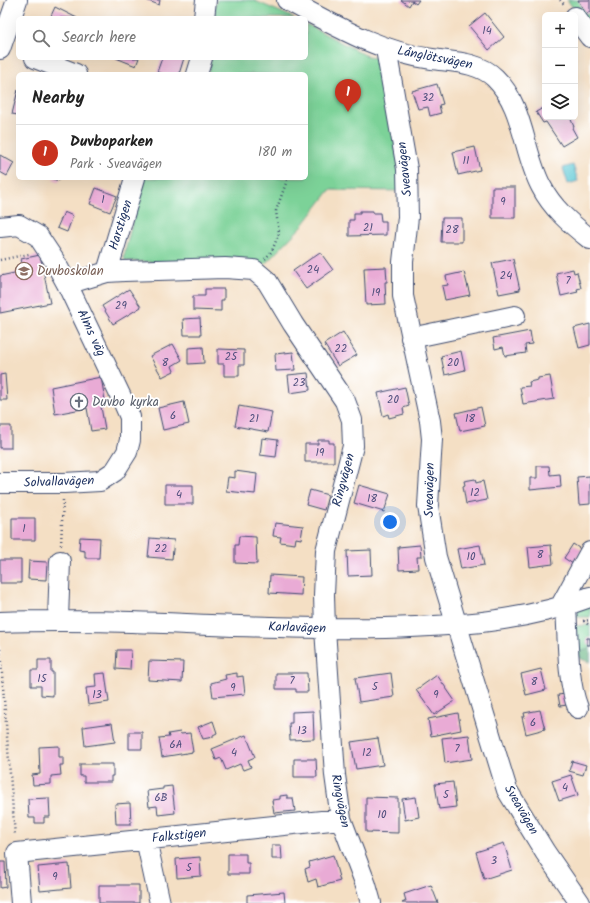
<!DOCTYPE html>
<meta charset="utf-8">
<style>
:root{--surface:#fff;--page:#f2f2f2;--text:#222;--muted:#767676;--line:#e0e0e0;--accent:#c8321e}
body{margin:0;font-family:Kalam,sans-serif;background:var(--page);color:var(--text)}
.controls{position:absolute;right:12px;top:12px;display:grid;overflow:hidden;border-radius:6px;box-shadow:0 4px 16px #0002}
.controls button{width:36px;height:36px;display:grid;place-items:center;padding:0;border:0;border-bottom:1px solid var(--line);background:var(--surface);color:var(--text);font:20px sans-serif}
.you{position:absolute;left:390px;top:522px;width:14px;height:14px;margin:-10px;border:3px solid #fff;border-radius:50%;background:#1a73e8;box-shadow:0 0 0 6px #1a73e833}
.badge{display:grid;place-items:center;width:26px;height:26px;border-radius:50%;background:var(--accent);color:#fff;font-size:13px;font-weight:700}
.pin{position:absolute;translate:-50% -33px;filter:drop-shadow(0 1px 2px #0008)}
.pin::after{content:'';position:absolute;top:21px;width:14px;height:12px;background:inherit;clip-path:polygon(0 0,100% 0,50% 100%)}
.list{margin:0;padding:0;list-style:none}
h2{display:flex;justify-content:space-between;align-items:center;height:52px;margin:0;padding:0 16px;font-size:17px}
h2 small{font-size:13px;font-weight:400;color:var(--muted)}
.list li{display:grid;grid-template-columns:26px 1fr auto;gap:12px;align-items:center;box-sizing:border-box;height:56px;padding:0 16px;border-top:1px solid var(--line)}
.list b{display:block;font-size:15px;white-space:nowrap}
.list p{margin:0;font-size:13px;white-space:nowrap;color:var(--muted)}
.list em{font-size:13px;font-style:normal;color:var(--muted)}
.icon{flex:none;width:22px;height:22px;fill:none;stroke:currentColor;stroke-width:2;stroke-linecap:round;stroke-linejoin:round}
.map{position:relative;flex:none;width:590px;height:903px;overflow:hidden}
.search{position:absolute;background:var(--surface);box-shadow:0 4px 16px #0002;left:16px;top:16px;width:292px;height:44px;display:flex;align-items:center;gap:10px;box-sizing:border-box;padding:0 14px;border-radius:6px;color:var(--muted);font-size:15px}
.panel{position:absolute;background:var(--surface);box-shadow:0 4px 16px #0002;left:16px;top:72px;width:292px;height:108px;border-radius:6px}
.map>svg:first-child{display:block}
</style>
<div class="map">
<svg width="590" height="903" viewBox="0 0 590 903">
<rect width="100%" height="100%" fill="#fff"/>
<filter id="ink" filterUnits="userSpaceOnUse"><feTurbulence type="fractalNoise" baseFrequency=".025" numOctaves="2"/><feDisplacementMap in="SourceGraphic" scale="8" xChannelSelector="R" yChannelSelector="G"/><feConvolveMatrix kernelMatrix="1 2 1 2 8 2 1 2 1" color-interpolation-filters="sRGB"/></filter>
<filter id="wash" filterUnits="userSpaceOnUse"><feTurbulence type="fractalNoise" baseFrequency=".012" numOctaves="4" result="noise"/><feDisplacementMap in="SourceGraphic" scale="16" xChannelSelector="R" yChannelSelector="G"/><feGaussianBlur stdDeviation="0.9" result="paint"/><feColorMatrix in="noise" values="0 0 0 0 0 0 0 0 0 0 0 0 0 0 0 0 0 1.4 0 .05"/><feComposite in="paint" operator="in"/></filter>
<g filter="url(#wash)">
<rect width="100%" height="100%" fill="#f4dfc4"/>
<path fill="#7bd298" stroke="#4b807b" d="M217 0H253L294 18H215V6Z
M567 0H590V29Z
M306 24 365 55 381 60 403 191 330 190 303 225 263 266 125 261 124 256 143 178H306V74H208L211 58H306Z
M590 605V617H576L572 610Z
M590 625V662L573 655V626Z"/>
<path fill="#64b480" stroke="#40726f" d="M590 649V662L581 659 579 652Z"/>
<path fill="#5dc9d5" stroke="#3c7c9a" d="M573 165 578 181 568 184 563 168Z"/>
<g id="blocks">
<path fill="#e9abd5" d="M146 0H160L159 5Z
M401 0H419L416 4 412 1 409 6Z
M578 0H590V11L586 14Z
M55 7 77 18H50Z
M485 13 504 37 489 50 469 26Z
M116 58H139L136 66Z
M162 58H184L179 74H164L157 72Z
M437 84 443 104 439 105 441 113 430 116 428 107 418 109 412 91Z
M18 90V115L12 114Z
M545 107V117H570L574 127 572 128 577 137 562 146 546 122 543 123 536 112Z
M475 147 480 170 458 175 453 152Z
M0 155 14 163 7 176 0 172Z
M50 178H60L59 181Z
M492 187H515V218H492Z
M96 188 117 196 110 212 90 204Z
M360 211H373V213H380L381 221H386V235L349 236V220H354V213H360Z
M64 212 73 216 67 232 57 228Z
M442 218H462V242H441Z
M320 252 333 270 306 289 293 271Z
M40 255 50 303 0 313V276L24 271 21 259Z
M513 259 520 290 499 294 492 263Z
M386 267 387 282H385L386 304 366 305 364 268Z
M573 269 574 273 577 272 581 288 577 289 578 292 561 296 556 273Z
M464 272 470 295 445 300 442 286 448 285 446 276Z
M129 289 141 307 113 324 102 306Z
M205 289H224V300H221V311L193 310V296H205Z
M200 318 201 335H184L183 319Z
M590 324V345L579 348 574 328Z
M530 331 532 344 525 345 526 353 505 356 503 347 495 349 493 338Z
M343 332 357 355 338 366 324 344Z
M173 344 182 360 172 366 174 371 162 377 150 356Z
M203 347 204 363 188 364V348Z
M218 349 244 350V365H239V376H224V364H218Z
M461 351 465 370 445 375 441 356Z
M293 352 295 370 276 371 275 354Z
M308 373 310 390 290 393 288 375Z
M5 374 7 400H0V375Z
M550 376 554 399 523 404 520 387 530 386 529 382 538 380V378Z
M101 377 106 406 101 407 105 429 91 431 87 408 55 414 51 387Z
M405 387 409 406 403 408 404 414 389 418 388 414 383 416 378 393Z
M184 402 189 424 163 430 158 408Z
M239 406 272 412 268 432 235 426Z
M481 407 485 426 460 431 456 413Z
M0 426H11V448H0Z
M262 438 278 440 276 457 260 455Z
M318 440H329V443H334V462H305V444H318Z
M537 466H549L550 475 560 474 561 487 530 490V478H537Z
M235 471 257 474 255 494 226 491 228 477 235 478Z
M590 476V504L579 505 577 477Z
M475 479 476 483 483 481 487 500 466 504 463 486 465 485 464 481Z
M165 485H193V504H165Z
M359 485 390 494 384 512 354 503Z
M310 490 328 495 324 510 306 505Z
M12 518H35V540H12Z
M275 523 303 526 301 539 296 538 295 544 280 542 281 537 273 536Z
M239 536 256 537 257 564 235 563V545H238Z
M80 537 100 538 99 558H85V551L79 550Z
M150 538 174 540 172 559 148 557Z
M573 544 582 550 573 564 564 558Z
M420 545 421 557H417L418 569 399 570 398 547Z
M480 545 484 565 461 569 457 549Z
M551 545 553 564 530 567 528 547Z
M371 550 372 575 348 576 347 551Z
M0 560H21V583H0Z
M29 561 47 562 46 580 28 579Z
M270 575 302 577 301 595 269 593Z
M587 638H590V645H587Z
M117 650H131L130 670 116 669Z
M38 660H51V672H53V696L41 695V686H31V670H38Z
M149 661 183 662 182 682 148 680Z
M541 669 546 690 526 695 521 674Z
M105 673 109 702 88 705 86 688 96 687 95 674Z
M237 673V677L243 676 245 694 213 697 211 683 226 679 225 675Z
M276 673H307L308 692H296V689H276Z
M391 673 394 697 359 702 355 678Z
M437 675 455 701 434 715 416 690Z
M565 694 567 705 560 706 558 695Z
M540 710 545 729 526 734 522 717H525L524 713Z
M313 711 314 739 290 740 289 723H292V712Z
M458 713 461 730 431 736 428 719Z
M213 721 217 733 213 735V737L203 739 198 727Z
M112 723 115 742 85 746 83 727Z
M129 732H142V749H129Z
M180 732 181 734 190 733 193 752 162 757 159 738 169 737 168 734Z
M246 735 255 757 248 760 251 767 243 770 240 764 226 770 221 758 216 760 212 749Z
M469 735 472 759 445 763 442 738Z
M378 738 383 765 356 769 351 742Z
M59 746V757H63V765H60L61 775 51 776V784L33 785 32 775 40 774 39 747Z
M294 759H316L317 777H294Z
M572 761 586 765 583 775 569 771Z
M80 764H113V776H111V782H84V776H80Z
M571 775 578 795 559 801 552 781Z
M453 782 456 807 439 809 435 784Z
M172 786 175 813 158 815 157 806 149 807 147 791 163 789V787Z
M287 795V798H293L295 811 274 813 272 800 280 799V796Z
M366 797 398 798V833L366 832Z
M416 797 419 817 405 820 402 799Z
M49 798 50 817H44V823H35V818H29L28 799Z
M130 803 131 824H116L115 804Z
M504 843 512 870 484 879 476 852Z
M272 845H281L282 859H272Z
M228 854H246V863H249V874H228Z
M333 855 340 881 318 887 316 879 308 882 305 869 310 867 309 862Z
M200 857 201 876 177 878 176 859Z
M0 862H5L6 887 0 888Z
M69 864 71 888 40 891 38 867Z
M99 885H139V903H99Z
M431 885 438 903H402L406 901 404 894Z
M284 892 285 903H247V895Z"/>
</g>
</g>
<g filter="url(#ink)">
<use href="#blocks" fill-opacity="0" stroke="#3c496d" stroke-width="1"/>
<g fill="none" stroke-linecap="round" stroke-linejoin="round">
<defs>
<path id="minor" d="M287 0C334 25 379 52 432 59 453 62 479 62 495 78 524 106 523 152 541 186 552 208 571 224 590 239
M575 17 590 37
M204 18 206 0
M0 49 17 0
M386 49 407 169 408 217 403 262V296L430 421 432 439 428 506 436 557 507 790 545 852 580 903
M35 58 76 74
M197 74 202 58
M0 227 19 225 38 236 54 260 67 284 123 401 130 417V440L127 452 115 471 100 481 64 483H0
M107 272 135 178
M67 284 107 272 124 271 225 268 254 270 267 281 293 324 345 401 352 420 353 446 326 551 324 595 325 629 335 775 341 819 366 885 371 903
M411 338 515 316
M566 606C568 636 567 681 578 708
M559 609 590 552
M58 620 60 561
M0 622C128 617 256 631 385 628 454 626 525 622 590 597
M146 839 160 903
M21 903 17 853 341 819"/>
</defs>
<use href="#minor" stroke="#3c496d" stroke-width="22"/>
<path stroke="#3c496d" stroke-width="2.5" stroke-dasharray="1 3" stroke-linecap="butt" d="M560 0 564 4
M265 259 272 251 279 233 276 211 287 180V178
M0 260 29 254
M61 545 63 500
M583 621 590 620
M584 621 590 626
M0 649 15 836"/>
<use href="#minor" stroke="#fff" stroke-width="20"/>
</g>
</g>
<defs>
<symbol id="school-ring" viewBox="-11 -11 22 22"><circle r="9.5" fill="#fff" stroke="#8d6e63" stroke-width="1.5"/><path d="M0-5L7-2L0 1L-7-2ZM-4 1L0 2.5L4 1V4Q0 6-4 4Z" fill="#8d6e63"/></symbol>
<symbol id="church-ring" viewBox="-11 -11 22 22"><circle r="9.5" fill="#fff" stroke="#6b7280" stroke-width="1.5"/><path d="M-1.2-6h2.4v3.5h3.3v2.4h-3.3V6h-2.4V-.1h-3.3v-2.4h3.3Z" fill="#6b7280"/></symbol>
</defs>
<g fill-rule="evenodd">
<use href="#school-ring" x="14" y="261" width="20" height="20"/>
<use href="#church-ring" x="69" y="392" width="20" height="20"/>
</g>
<g text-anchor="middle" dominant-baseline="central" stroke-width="3.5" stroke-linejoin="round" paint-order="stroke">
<g font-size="11" fill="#4e4e7c">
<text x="487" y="31">14</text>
<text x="428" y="98">32</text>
<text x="466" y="161">11</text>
<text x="103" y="200">1</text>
<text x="503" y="202">9</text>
<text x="368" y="228">21</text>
<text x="452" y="230">28</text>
<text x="313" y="270">24</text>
<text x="506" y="276">24</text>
<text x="568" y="281">7</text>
<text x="376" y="293">19</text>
<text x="121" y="306">29</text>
<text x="341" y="349">22</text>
<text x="231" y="357">25</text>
<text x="165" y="363">8</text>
<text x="453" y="363">20</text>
<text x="299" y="383">23</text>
<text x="393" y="400">20</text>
<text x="173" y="416">6</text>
<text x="254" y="419">21</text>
<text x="470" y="419">18</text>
<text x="320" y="453">19</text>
<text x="475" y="493">12</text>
<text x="179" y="495">4</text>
<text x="372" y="499">18</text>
<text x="24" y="529">1</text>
<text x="161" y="549">22</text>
<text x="540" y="555">8</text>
<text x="471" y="557">10</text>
<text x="42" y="679">15</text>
<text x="292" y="681">7</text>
<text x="534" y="682">8</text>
<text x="375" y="687">5</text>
<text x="233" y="688">9</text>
<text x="97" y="695">13</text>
<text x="436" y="695">9</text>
<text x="533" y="723">6</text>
<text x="302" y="731">13</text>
<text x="176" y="745">6A</text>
<text x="457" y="749">7</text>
<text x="234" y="753">4</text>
<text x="367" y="753">12</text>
<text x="565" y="788">4</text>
<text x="446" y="795">5</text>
<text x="161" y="798">6B</text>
<text x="382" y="815">10</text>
<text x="494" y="861">3</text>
<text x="189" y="868">5</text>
<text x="55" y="877">9</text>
</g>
<g font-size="13" fill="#1b2f5e" stroke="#fff">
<text transform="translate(435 58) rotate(11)">Långlötsvägen</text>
<text transform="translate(405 169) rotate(-96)">Sveavägen</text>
<text transform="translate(121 225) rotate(-73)">Harstigen</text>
<text transform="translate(91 333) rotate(65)">Alms väg</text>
<text transform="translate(344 480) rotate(-75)">Ringvägen</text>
<text transform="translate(59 482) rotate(-2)">Solvallavägen</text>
<text transform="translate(430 490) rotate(-89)">Sveavägen</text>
<text transform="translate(297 628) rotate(2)">Karlavägen</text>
<text transform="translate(340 801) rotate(79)">Ringvägen</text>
<text transform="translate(521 810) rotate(60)">Sveavägen</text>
<text transform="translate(179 836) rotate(-6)">Falkstigen</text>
</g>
<g font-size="13" fill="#785e54" stroke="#fff" text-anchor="start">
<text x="37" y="271">Duvboskolan</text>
</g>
<g font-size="13" fill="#5b616d" stroke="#fff" text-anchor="start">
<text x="92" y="402">Duvbo kyrka</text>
</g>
</g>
</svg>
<div class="controls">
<button>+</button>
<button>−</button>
<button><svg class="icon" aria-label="layers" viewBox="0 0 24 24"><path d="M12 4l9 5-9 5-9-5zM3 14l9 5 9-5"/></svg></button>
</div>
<div class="you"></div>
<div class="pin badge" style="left:348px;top:112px">1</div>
<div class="search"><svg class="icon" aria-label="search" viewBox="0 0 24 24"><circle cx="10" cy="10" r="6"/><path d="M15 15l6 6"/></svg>Search here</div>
<section class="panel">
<h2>Nearby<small></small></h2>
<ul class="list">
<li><span class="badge">1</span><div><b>Duvboparken</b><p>Park · Sveavägen</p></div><em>180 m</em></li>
</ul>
</section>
</div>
